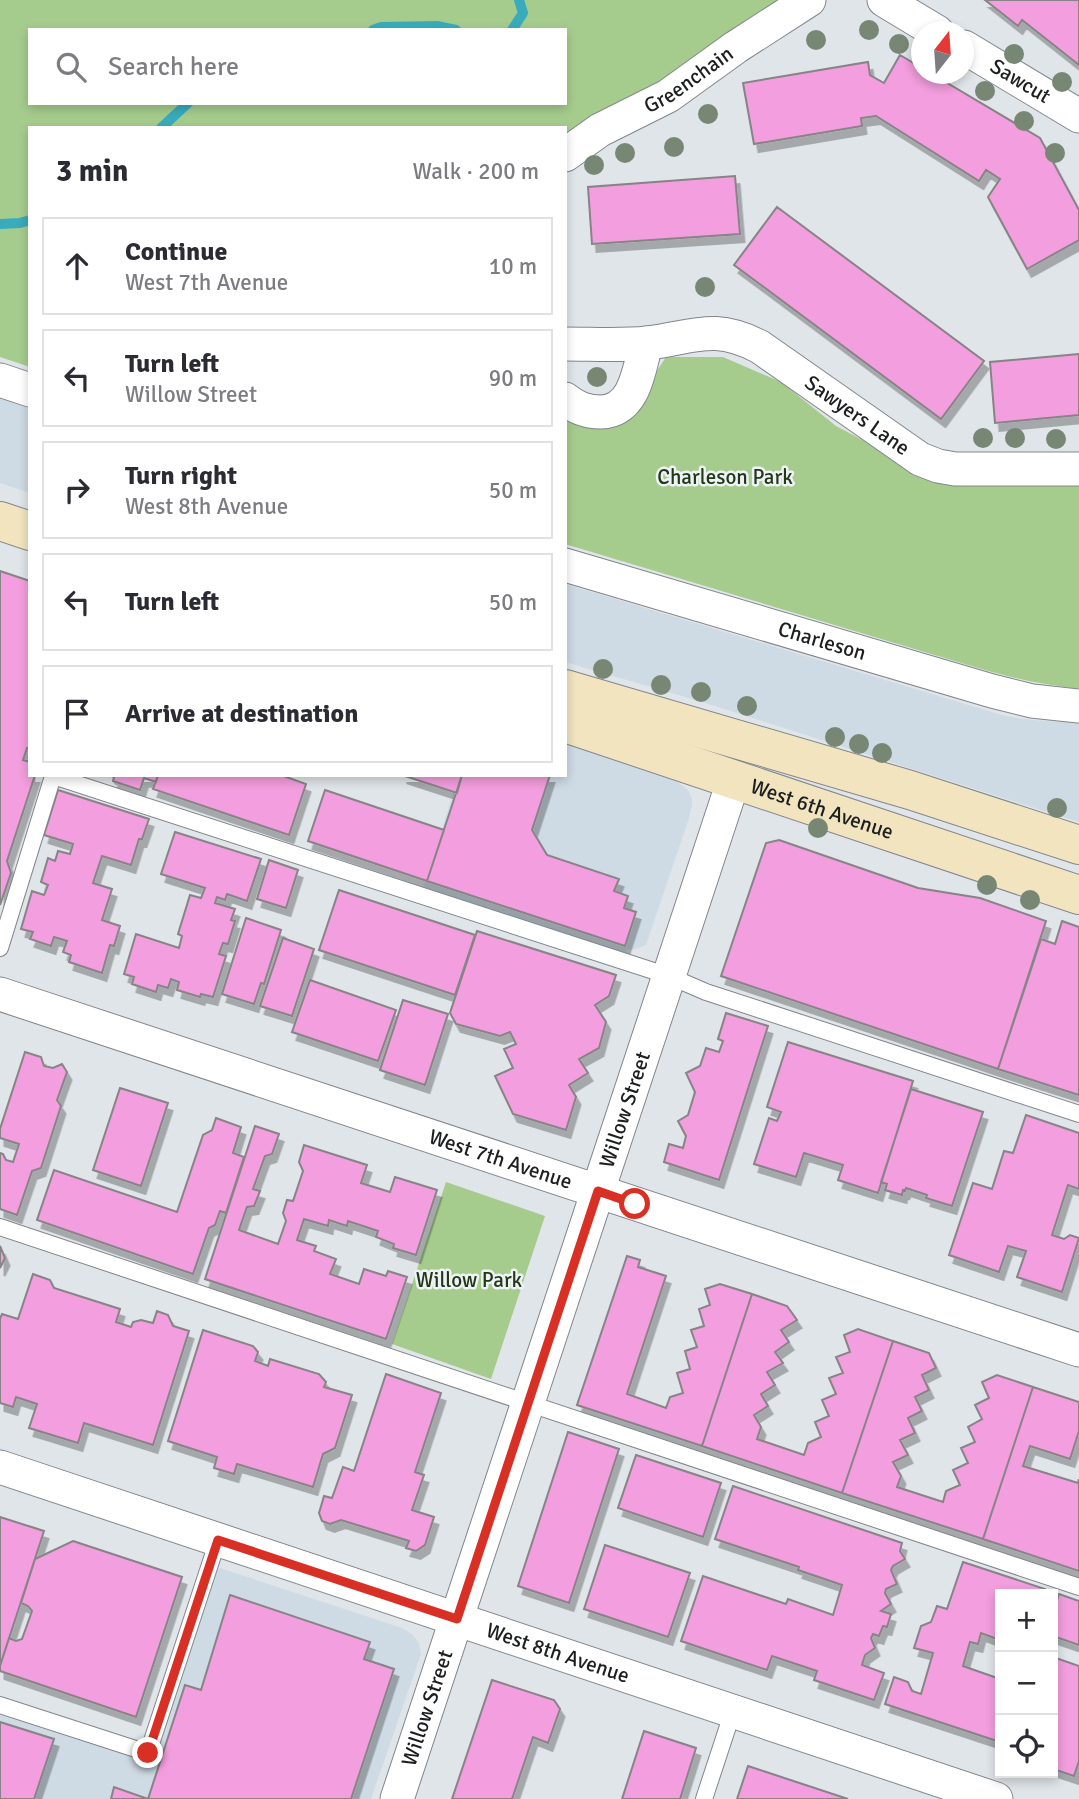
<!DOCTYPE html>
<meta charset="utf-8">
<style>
:root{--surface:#fff;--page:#f2f2f3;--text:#2b2b33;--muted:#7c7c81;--line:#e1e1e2}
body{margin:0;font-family:Signika,sans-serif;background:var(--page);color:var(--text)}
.controls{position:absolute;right:21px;bottom:21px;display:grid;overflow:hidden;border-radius:0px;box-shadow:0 4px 10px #0003}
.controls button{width:63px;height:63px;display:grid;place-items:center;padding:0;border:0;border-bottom:2px solid var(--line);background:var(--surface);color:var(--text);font:35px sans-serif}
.compass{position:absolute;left:911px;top:21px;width:63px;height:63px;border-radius:50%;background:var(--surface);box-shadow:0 4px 10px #0003;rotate:17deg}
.stop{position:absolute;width:21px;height:21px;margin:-16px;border:5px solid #d93025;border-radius:50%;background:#fff}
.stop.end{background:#d93025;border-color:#fff;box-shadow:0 2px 7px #0008}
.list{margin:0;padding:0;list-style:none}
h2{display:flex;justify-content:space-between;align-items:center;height:91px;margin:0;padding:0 28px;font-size:30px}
h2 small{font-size:23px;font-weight:400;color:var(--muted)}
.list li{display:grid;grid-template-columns:46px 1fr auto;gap:21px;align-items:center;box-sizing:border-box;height:98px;margin:0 14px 14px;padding:0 14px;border:2px solid var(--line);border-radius:0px}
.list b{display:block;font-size:26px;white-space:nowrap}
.list p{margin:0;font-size:23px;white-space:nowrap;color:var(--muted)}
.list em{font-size:23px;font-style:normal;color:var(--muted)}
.icon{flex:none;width:38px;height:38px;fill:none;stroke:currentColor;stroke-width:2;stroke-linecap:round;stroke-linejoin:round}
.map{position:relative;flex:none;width:1079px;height:1799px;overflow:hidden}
.search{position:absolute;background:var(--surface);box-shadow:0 4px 10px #0003;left:28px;top:28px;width:539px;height:77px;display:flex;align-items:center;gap:18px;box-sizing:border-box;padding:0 24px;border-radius:0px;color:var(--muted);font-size:26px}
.panel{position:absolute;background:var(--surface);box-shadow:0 4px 10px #0003;left:28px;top:126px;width:539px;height:651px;border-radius:0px}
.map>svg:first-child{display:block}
</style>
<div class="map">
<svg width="1079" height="1799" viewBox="0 0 1079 1799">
<defs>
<filter id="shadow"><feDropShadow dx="4.5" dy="8" stdDeviation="0" flood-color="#0004"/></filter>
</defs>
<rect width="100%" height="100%" fill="#e0e5e9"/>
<path fill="#cedae4" d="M0 398 30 408V493L0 483Z
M565 584 1005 716 1032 720 1079 723V822L699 701 565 662Z
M565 744 673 779 688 790 692 799V805L689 818 646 945 636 949 626 950 623 962 421 895 459 775H565Z
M220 1568 402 1628 412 1634 419 1643 421 1654 371 1799H0V1705L148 1753 203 1585Z"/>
<path fill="#a5cc8d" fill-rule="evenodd" d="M0 0H797L565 143V128H30V367L0 357ZM30 30H565V103H30Z
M666 357H723L781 382 836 426 929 475 1079 481V689C1044 685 1012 678 978 668L565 544V409L647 386Z
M446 1182 545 1216 491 1379 392 1344Z"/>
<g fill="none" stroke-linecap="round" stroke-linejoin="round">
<path stroke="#38acbc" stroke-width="10" d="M373 30 381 27 437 26 456 30
M512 30 523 13 519 0
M161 128 188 103
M0 224 20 223 30 220"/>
</g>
<path fill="#f39ede" stroke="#888386" stroke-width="2" filter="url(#shadow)" d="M985 0H1079V65L1022 20 1018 26Z
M900 55 922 68V74H932L1040 138 1079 210V240L1027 269 988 197 1000 179 986 170 979 181 876 116 861 118 862 126 754 144 743 83 868 62 870 75 884 83Z
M735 176 740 234 592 244 588 187Z
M777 207 984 361 941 419 734 265Z
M1079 354V415L995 423 990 362Z
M0 571 30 581V749L27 748 23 760 30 762V775H35L7 861 11 873 0 905Z
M110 775H158L156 782 144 778 140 790 113 781 114 777Z
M158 775H281L306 784 289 835 153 789Z
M402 775H462L457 793Z
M462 775H550L532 830 547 855 619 879 614 891 628 896 624 908 636 912 625 946 427 881Z
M58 790 149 819 142 839H139L131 865 102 856 93 883 112 889 102 920 120 926 114 946 110 945 102 973 69 962 71 955 63 952 67 941 54 937 51 946 30 939 33 932 21 929 32 891 44 895 48 885 41 882 48 858 55 861 58 851 70 854 73 844 44 835Z
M325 790 444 830 427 881 308 841Z
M175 832 261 859 247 901 227 894 225 900 217 897 215 903 235 909 231 920 235 921 228 944 223 943 219 954 226 956 213 997 201 994 200 997 177 990 179 982 171 979 168 988 158 985 156 992 132 984 134 977 124 974 136 934 179 948 182 936 178 934 190 895 201 898 205 888 161 874Z
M779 840 918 888 980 898 1046 921 998 1069 721 976 766 843Z
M269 860 298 870 286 908 257 899Z
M339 890 475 935 455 995 319 950Z
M246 918 281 930 264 984 261 983 254 1004 222 994Z
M1062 921 1079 927V1095L998 1069 1041 939 1055 944Z
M477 931 616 975 609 996 595 1005 606 1022 599 1048 579 1059 588 1073 569 1085 576 1097 566 1130 513 1114 495 1076 513 1068 504 1049 516 1044 510 1032 500 1036 456 1024 450 1013Z
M283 938 314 949 292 1016 260 1006Z
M310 980 396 1010 378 1061 292 1032Z
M403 1000 448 1014 425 1085 380 1070Z
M726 1013 768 1026 719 1180 664 1162 669 1144 683 1148 686 1136 678 1121 688 1115 695 1092 686 1073 700 1066 706 1048 719 1052 723 1041 718 1039Z
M788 1042 913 1081 878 1193 838 1180 843 1165 804 1153 796 1177 754 1164 769 1118 777 1121 781 1112 767 1107Z
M25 1052 41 1057 44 1066 53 1068 62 1064 67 1072 57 1100 61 1106 41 1168 32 1171 17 1215 0 1209V1153L3 1154 6 1160 13 1162 19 1144 0 1138V1129Z
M120 1088 168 1103 141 1186 93 1170Z
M911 1089 983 1112 952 1206 926 1198 927 1195 906 1188 905 1191 903 1190 902 1195 885 1190 887 1184 881 1182Z
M1026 1115 1079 1133V1189L1068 1185 1052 1235 1064 1239 1070 1235 1079 1238 1062 1292 1017 1277 1026 1251 1008 1246 999 1272 949 1255 973 1183 992 1189 1004 1151 1013 1153Z
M216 1118 241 1127 233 1153 244 1157 226 1213 220 1211 215 1225 209 1228 193 1274 37 1220 54 1170 177 1212 203 1135 212 1130Z
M255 1126 279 1134 272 1154 265 1156 253 1189 260 1191 254 1206 247 1207 239 1230 278 1244 286 1221 283 1213 287 1200 293 1201 303 1171 299 1162 304 1145 367 1165 361 1183 390 1192 395 1177 437 1190 416 1255 393 1248 394 1244 376 1237 378 1231 348 1221 347 1226 329 1220 328 1226 304 1219 297 1240 316 1246 314 1251 336 1259 330 1274 359 1284 364 1269 386 1276 388 1271 407 1277 386 1339 205 1279Z
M0 1246 5 1258 0 1268Z
M627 1256 640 1260 638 1267 666 1276 627 1394 666 1408 670 1397 683 1393 677 1373 690 1369 685 1351 697 1347 691 1330 704 1326 699 1309 710 1305 705 1289 720 1284 752 1294 702 1446 577 1405Z
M33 1274 50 1280 54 1288 120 1309 116 1322 131 1327 133 1322 141 1320 153 1323 157 1311 168 1315 173 1326 189 1331 153 1445 84 1423 78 1443 29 1428 37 1404 16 1397 13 1407 0 1403V1319L2 1314 18 1319Z
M752 1294 787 1306 797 1320 781 1330 789 1342 775 1352 783 1363 767 1372 775 1385 761 1394 768 1406 754 1415 761 1427 757 1439 804 1455 808 1443 821 1437 815 1422 829 1416 822 1400 836 1394 829 1378 843 1373 836 1357 850 1352 844 1335 858 1329 893 1341 842 1493 702 1446Z
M203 1330 253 1346 258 1352 255 1361 268 1366 270 1359 319 1374 326 1382 324 1387 352 1395 335 1448 323 1454 313 1487 237 1464 234 1474 214 1468 217 1457 168 1441Z
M893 1341 929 1353 936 1368 922 1375 929 1390 915 1397 922 1411 908 1418 915 1433 900 1440 908 1455 893 1462 901 1476 897 1487 943 1502 946 1491 960 1485 953 1470 968 1463 961 1448 975 1442 968 1427 982 1419 975 1405 989 1398 982 1382 997 1375 1033 1387 983 1539 842 1493Z
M386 1374 441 1393 415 1472 424 1475 412 1510 434 1517 425 1545 416 1551 406 1548 409 1541 341 1520 330 1524 322 1521 319 1513 324 1496 332 1498 343 1467 354 1471Z
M1033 1387 1079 1402V1431L1070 1459 1030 1446 1023 1466 1078 1483 1079 1479V1571L983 1539Z
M568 1432 619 1449 569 1603 518 1586Z
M636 1455 721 1483 703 1537 618 1508Z
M733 1486 902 1543 900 1551 905 1559 893 1566 891 1570 897 1584 886 1589 885 1593 891 1604 881 1611 891 1614 887 1627 883 1626 879 1636 873 1634 871 1638 875 1648 865 1655 862 1665 884 1673 874 1700 814 1680 817 1671 772 1656 767 1670 681 1641 703 1576 786 1604 788 1599 833 1615 842 1585 798 1570 799 1567 715 1539Z
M0 1517 44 1531 0 1666Z
M73 1541 182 1577 136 1717 0 1671V1666L9 1638 16 1641 22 1639 32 1611 28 1606 21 1603 35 1559Z
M605 1545 690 1573 668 1637 584 1609Z
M963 1562 1045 1589 1043 1594H1000V1640L981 1633 978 1644 970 1642 963 1666 1000 1679V1699L996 1712 1000 1713V1742L885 1704 894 1677 908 1682 912 1691 921 1694 933 1653 914 1648 921 1626 931 1622 937 1606 947 1609Z
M1059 1594 1079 1601V1645L1053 1636V1614Z
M230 1595 370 1642 364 1659 394 1669 351 1799H111L114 1787 148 1799 185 1685 201 1690Z
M1053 1657 1079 1666V1761L1074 1776 1053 1769Z
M492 1680 554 1700 560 1709 548 1743 533 1737 512 1799H452Z
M0 1722 54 1739 34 1799H0Z
M644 1731 696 1748 680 1799H622Z
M748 1766 848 1799H737Z"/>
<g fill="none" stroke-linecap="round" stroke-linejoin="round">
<defs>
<path id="lane" d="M0 948 53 776 669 976 706 992 1079 1114
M0 1227 1079 1587
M0 1705 148 1753 218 1540
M704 1799 733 1711"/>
<g id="street">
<path d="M884 0 937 32"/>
<path id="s1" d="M964 47 1079 116"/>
<path id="s2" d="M565 155 600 130 668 96 736 47 809 0"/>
<path id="s3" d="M565 344C592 344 621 346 648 343 695 337 714 323 760 347L920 459 938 466 955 469H1079"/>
<path d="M0 380 30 390"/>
<path d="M565 399C577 408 586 412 601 412 635 411 639 370 646 343"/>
<path id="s4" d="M565 565 992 691 1032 701 1079 706"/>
<path id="s5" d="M0 994 1079 1350"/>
<path id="s6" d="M0 1467 996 1799"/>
<path id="s7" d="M397 1799 734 779"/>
</g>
<g id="secondary">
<path d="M0 521 30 531"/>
<path d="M565 689 910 790 1079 845"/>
<path id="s8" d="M565 723 1079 895"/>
</g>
</defs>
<use href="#lane" stroke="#82868b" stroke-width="18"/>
<use href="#street" stroke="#82868b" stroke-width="35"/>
<use href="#secondary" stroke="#82868b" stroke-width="40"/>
<use href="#lane" stroke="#fff" stroke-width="16"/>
<use href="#street" stroke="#fff" stroke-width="33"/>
<use href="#secondary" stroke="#f1e4bf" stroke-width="38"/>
</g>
<g fill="#788674">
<circle cx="869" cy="30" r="10"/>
<circle cx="816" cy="40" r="10"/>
<circle cx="899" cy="44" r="10"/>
<circle cx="1014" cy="54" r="10"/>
<circle cx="1062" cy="82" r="10"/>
<circle cx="985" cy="91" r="10"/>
<circle cx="708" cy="114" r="10"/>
<circle cx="1024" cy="121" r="10"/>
<circle cx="674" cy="147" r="10"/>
<circle cx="625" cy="153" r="10"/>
<circle cx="1055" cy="153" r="10"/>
<circle cx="594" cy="165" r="10"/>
<circle cx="705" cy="287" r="10"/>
<circle cx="597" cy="377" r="10"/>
<circle cx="983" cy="438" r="10"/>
<circle cx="1015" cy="438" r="10"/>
<circle cx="1056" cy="439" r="10"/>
<circle cx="603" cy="669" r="10"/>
<circle cx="661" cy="685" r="10"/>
<circle cx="701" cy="692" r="10"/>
<circle cx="747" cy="706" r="10"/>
<circle cx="835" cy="737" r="10"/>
<circle cx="859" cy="744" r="10"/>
<circle cx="882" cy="753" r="10"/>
<circle cx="1057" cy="808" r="10"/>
<circle cx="818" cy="828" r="10"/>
<circle cx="987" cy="885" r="10"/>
<circle cx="1030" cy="900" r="10"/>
</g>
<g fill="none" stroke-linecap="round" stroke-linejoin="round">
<path stroke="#d93025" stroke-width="9" d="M148 1753 218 1540 457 1619 598 1191 635 1204"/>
</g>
<g text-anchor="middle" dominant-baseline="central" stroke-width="5" stroke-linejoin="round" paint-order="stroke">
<g font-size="21" fill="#1c1e20" stroke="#edf2f7">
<text stroke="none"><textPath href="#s2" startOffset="145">Greenchain</textPath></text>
<text stroke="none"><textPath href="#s1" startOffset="66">Sawcut</textPath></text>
<text stroke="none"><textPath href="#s3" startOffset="317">Sawyers Lane</textPath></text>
<text stroke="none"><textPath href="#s4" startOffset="268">Charleson</textPath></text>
<text stroke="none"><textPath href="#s8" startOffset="271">West 6th Avenue</textPath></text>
<text stroke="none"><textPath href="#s7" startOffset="726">Willow Street</textPath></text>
<text stroke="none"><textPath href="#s5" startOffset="527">West 7th Avenue</textPath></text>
<text stroke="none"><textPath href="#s6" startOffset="588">West 8th Avenue</textPath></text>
<text stroke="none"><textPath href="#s7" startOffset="96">Willow Street</textPath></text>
</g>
<g font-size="21" fill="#233815" stroke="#edf2f7">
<text x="725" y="477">Charleson Park</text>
<text x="469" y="1280">Willow Park</text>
</g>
</g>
</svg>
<div class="controls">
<button>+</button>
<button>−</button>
<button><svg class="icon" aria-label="locate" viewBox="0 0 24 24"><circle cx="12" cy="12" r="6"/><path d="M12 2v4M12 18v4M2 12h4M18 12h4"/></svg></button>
</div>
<svg class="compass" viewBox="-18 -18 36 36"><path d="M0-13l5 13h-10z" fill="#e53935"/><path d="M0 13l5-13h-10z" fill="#7c7c81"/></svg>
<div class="stop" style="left:635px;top:1204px"></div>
<div class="stop end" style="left:148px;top:1753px"></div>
<div class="search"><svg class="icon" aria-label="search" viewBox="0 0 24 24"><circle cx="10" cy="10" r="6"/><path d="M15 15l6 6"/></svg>Search here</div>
<section class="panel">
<h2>3 min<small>Walk · 200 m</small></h2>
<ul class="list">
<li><svg class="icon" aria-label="ahead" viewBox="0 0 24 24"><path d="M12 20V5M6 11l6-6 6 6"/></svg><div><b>Continue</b><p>West 7th Avenue</p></div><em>10 m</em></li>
<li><svg class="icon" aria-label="left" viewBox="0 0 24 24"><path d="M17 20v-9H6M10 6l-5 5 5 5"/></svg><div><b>Turn left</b><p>Willow Street</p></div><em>90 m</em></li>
<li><svg class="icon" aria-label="right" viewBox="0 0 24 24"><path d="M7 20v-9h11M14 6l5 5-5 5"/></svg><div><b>Turn right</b><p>West 8th Avenue</p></div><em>50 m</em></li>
<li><svg class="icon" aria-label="left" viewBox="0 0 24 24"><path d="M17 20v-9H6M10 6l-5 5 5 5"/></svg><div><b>Turn left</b></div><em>50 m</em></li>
<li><svg class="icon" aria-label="arrive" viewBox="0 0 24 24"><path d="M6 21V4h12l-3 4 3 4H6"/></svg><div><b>Arrive at destination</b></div></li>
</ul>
</section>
</div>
